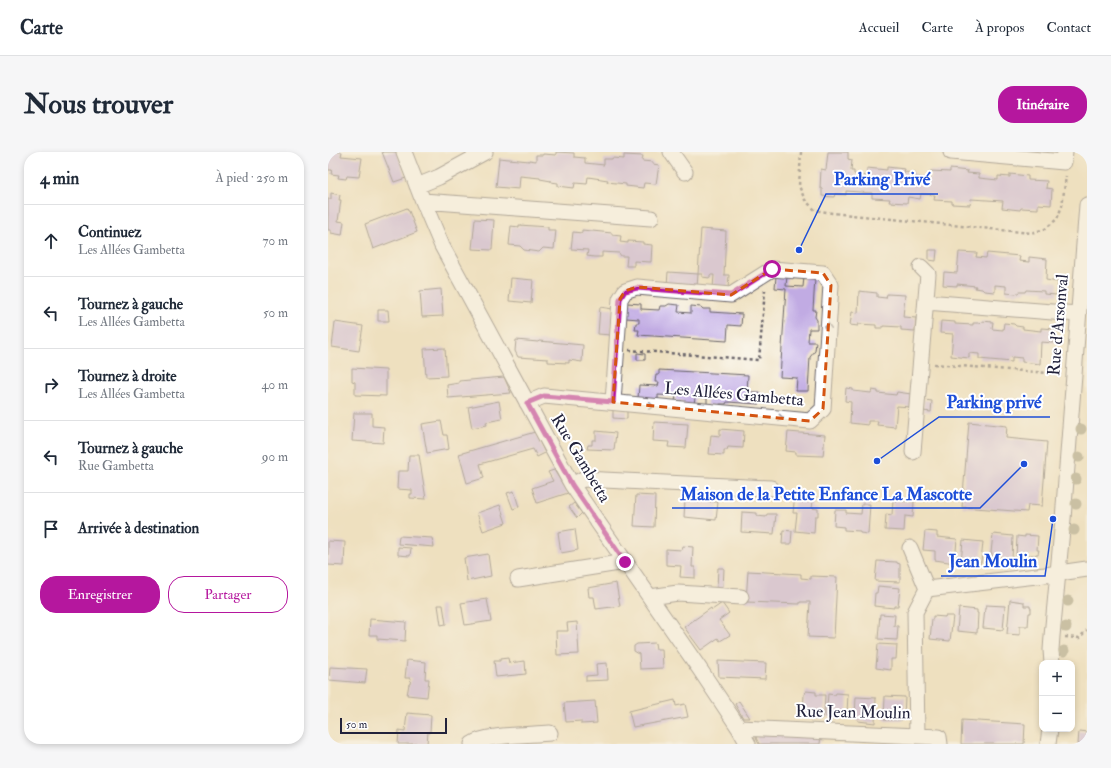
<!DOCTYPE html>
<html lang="fr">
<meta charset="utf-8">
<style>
:root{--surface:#fff;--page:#f6f6f7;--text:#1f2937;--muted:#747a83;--line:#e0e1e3;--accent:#b5179e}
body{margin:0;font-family:"IM FELL Double Pica",serif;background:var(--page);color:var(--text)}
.controls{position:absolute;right:12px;bottom:12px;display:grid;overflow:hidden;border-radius:8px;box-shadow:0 2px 6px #0003}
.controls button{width:36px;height:36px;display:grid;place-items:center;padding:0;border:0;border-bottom:1px solid var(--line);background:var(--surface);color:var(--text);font:20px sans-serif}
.scale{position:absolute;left:12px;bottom:10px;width:107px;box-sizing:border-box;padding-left:4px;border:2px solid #22223b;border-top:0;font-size:11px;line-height:14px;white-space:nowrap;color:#22223b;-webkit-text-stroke:3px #fff;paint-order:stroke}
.stop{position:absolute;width:12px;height:12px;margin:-9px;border:3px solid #b5179e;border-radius:50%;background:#fff}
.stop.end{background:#b5179e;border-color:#fff;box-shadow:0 1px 4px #0008}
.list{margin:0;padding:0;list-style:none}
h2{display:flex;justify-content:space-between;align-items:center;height:52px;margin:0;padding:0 16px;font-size:17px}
h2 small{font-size:13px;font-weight:400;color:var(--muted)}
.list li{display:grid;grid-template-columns:26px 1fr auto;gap:12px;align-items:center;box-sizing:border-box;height:72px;padding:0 16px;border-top:1px solid var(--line)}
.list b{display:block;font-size:15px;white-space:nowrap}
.list p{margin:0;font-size:13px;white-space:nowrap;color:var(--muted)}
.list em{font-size:13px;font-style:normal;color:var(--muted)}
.actions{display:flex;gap:8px;padding:12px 16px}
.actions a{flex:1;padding:9px 0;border:1px solid var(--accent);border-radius:16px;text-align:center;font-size:14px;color:var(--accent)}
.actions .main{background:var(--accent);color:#fff}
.icon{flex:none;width:22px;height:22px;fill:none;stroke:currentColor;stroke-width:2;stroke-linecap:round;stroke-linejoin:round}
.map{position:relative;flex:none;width:759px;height:592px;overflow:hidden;border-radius:16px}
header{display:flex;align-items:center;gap:24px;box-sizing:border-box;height:56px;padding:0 20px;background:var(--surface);border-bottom:1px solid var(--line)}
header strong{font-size:19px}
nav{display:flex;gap:22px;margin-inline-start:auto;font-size:14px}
.intro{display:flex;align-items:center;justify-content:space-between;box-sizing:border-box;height:96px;padding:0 24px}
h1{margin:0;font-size:28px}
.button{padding:10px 18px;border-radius:16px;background:var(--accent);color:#fff;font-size:14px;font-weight:700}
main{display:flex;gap:24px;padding:0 24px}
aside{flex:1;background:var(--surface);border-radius:16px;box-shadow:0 2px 6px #0003}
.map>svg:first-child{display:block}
</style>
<header>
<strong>Carte</strong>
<nav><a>Accueil</a><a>Carte</a><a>À propos</a><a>Contact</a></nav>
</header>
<div class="intro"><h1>Nous trouver</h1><a class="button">Itinéraire</a></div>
<main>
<aside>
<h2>4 min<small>À pied · 250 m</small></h2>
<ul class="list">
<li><svg class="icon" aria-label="ahead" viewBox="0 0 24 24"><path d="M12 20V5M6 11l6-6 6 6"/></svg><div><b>Continuez</b><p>Les Allées Gambetta</p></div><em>70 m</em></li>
<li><svg class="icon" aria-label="left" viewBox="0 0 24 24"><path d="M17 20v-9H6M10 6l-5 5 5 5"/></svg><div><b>Tournez à gauche</b><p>Les Allées Gambetta</p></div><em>50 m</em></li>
<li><svg class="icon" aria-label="right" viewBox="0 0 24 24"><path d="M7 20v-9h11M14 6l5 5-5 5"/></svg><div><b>Tournez à droite</b><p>Les Allées Gambetta</p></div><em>40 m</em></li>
<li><svg class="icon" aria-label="left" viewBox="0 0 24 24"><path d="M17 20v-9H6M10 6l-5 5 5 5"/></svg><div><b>Tournez à gauche</b><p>Rue Gambetta</p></div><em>90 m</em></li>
<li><svg class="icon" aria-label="arrive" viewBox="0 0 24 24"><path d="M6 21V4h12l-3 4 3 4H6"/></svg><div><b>Arrivée à destination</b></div></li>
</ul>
<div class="actions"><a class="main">Enregistrer</a><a>Partager</a></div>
</aside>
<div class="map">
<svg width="759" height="592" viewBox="0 0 759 592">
<rect width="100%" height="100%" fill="#fff"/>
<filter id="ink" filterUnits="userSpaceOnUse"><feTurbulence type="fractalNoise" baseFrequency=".025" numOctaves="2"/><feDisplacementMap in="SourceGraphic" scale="8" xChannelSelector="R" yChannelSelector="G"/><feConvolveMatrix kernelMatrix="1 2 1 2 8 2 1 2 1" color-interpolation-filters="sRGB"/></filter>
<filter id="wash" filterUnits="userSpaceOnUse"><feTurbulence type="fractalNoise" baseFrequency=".012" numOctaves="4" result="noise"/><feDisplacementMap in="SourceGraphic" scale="16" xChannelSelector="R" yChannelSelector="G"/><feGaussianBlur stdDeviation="0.9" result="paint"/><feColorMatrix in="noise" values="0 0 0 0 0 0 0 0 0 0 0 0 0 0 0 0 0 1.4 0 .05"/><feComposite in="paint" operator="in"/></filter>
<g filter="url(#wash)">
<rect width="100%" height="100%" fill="#eee0bf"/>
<g id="blocks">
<path fill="#c1abe3" d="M0 0H14L13 4 34 6 31 25 19 24 18 27 10 26 11 23 3 22 4 18H0Z
M54 0H69L78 26 66 30Z
M228 0 246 1V5L257 6V11L276 13V7H284V6L296 7V3L315 4 314 9 325 10V12L331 13 328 32 316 31 315 36 298 34V32L279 30 280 28 260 25 259 32 247 31 246 36 230 34V31L223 30V29L212 27V26L192 24 191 37 168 35 171 6 201 9V8L208 9V3H215V2L228 3Z
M500 0H520V7L524 8 523 19H526V22L539 24V16L559 18V15L577 17 576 20 587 21V25L602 26V19L622 20V17L640 19 639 21 651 22V26L670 28V24L682 25V22L700 24V28L719 29 718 36 724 37 723 53 710 52V57L693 56 692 58 674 56 675 49 643 47 642 53 624 52V49L606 48 607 43 593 42 592 47 580 45 579 51 561 50 562 47 544 46V41L518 39V43L507 42 506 45 494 44V36H492L493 17 498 18Z
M3 41 12 43 11 48H13L10 69 16 70 14 83 3 81V78H0V47H3Z
M79 56 80 59H81L89 80 45 97 37 72Z
M147 67 166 68 164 98 144 97Z
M191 73 220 75V78H228L226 97 215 96 211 100 196 98 192 94 181 93 183 74 191 75Z
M373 77 398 79 396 123H401L400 137 385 136 386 123H382V126L374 125V122H370Z
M254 78 284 81V83L293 84 292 90 300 91V89L315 90V92L324 93 323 110 306 109V114H298L299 104H293L291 101 274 100V105H266L259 104 260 98 243 97 245 80 254 81Z
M601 98H609L608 109 601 108Z
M631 100 649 101 648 105 658 106 659 101 692 104 691 109 701 110V105L719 107 718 128 730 130 729 143 716 142V139L698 138 697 140H691L688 142 678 141V134L667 133V140L656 139 654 137 647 136 648 134 629 132V134L615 133 616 120 629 121Z
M340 120 370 122 369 135 339 133Z
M448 124H459L458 134 475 135 476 125 487 126 485 158H488L487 165 489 168V177H481L480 190H488L487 199 482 205 480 239H468L469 226 452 225 458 137 447 136Z
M183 126 205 128 203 151 181 149Z
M113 137 115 164 94 165 92 139Z
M531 139 549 141V145L558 146 559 142 577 143 575 165 588 166 587 179 573 178V175L555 174V176H548V173L530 172V174L522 173 524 160 530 161Z
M299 151 313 152V157L331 158 332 154H338L341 152 351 153 350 160 363 161V154L373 155 375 157H382V160L414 162 413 174 400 173 399 189 310 183 311 178H307L308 171H311V167L298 166Z
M272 155 285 157 283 183 270 182Z
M50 158H60L61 169H50Z
M613 169 627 170V172L645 173V171H652L654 169 665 170 664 177 675 178 676 171 686 172 688 174 695 175V177L713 179V176L727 177 726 191 713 190 712 212 694 210V206L684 205V210L651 207V202L641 201V206L623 204 625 182 612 181Z
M7 170 35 174 31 199 4 195Z
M188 188 210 190 211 189 255 193 254 210 241 208V211L220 210V207L190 205 187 199Z
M117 196 119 224 98 225 96 197Z
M309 201 317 202V208H309Z
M24 216 58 218V244L27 243V230L24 229Z
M331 218 420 223 419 240H432L431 252 399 250 398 252H392L389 254 379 253V246L367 245 366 253 356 252 354 249H347L348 244 330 243V248L310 247 311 233 330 234 331 230H327L328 223H331Z
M176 225 183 241 120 246 119 233 131 231V229Z
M518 236 525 237V239L543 241 544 238 550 239V241L568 243 569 240 583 242 582 255 569 254 567 275 549 273 550 269H540V273L522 271 523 250 517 249Z
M596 248 604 249 603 260 595 259Z
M171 249 174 267 158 270 159 273 144 276 140 255Z
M285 258 299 259V267L285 266Z
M26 261H44V274L56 275 55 291 24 289Z
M113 269 116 283H119L121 297 99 301 94 272Z
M326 270 360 272 358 296 340 295 341 290 325 289Z
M641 270 679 274 678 286 719 290 714 354 700 353 699 360 634 355Z
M392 277 416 279 415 296 400 295 399 298H396V303L381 302 383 283 392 284Z
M268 279 288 281 286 298 259 297 260 293H264V288H268Z
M207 280 217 301 209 305 205 297 152 312 156 326 139 331 131 302Z
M460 280 497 283 495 304 468 303V300L458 299Z
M81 303H91L98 347 82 346V342H84V338L69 337 70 319H80Z
M226 318 240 341 209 351 204 336 225 329 220 320Z
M186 339 191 355 185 357 179 341Z
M479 342 485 349 484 356 490 357V364H487L486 381 467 379 469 361H465L466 351Z
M308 343 327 344 326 375 306 374Z
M357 348 390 350 388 368 356 365Z
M565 348 586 350 585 365 577 364 576 379 557 378 558 362 564 363Z
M246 351 254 361 249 366 241 355Z
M534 352H542L540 382 532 381V379L516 378V375L506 374 507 358H518V361L533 362Z
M172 353 178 371 155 379 149 361Z
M414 360 429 361V364L438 365 439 362H448L446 382 413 380Z
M247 377 250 398 233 401 230 380Z
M455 378 464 379 463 392H454Z
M597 379 609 380V385L629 387 627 411 607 408V399L595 398Z
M665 382 685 384 684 408H676V406L664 405V401H663Z
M697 383 710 384 709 398H711L710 402H708V403H701V407L688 406 689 384 697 385Z
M71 384 104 386 106 395 70 392Z
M635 388 655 390 653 410H652V413L633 412Z
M0 389 17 390 16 414 0 413Z
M355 394 365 395 364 415H367V426L352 425 353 414 338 413V397L354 398Z
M70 395 83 396 82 404 70 403Z
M160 402 163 424 139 429 136 406Z
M549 409 569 410V411L572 412V430L547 429Z
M390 416H396L395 437 389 436Z
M420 419 473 422V426L483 427V424L509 425 506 486 480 485 482 450H472V452L418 450Z
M288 431 292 454 268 457 266 445H261L260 436Z
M550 434 572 436 570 454H566V456L546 454 547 441H549Z
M159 447 163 469 137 473 133 451Z
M682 448 696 450V454H702V456H703V461H701L700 474H692V483L679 482Z
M394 451 401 461 391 468 402 483 392 489 390 486 373 498 356 475 383 456 384 458Z
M110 453H115L118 472 113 473Z
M658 453 677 454 675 478 655 476 657 456H658Z
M631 456 649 458V461H650L649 481 629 479Z
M552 462 567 463 566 474H570L569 488 550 487Z
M605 464 617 465V464H625L622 489 602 487 604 467H605Z
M42 467 78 470 77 489 49 487V483H41Z
M249 470 251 502 229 503 228 479H240L239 471Z
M327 491 328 497H334L335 516 312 517 311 502 306 499V494L309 492Z
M550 492 569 493 568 507H563V518L548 516Z
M180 506 181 511 197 509 198 522 168 525 166 509H172V507Z
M79 508 98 510 97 527H101L99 545 79 543 81 532H82L83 526H77Z
M390 509 438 511 437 527 391 525Z
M279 511 280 528 258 529V524L269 523 268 512Z
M2 515 39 517 37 531 1 528Z
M478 539 488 540V543H497L496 563H494V566H483V563L475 562 476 542H477Z
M508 541 520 542 519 561H518V565H498L500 542 507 543Z
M557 544 577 545 576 565H574V568H556Z
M528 545 548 546 547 571 530 569 529 565H527Z
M347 548 348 554 357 552 360 565 305 575 301 559Z
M267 549 269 571 253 572V569L238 570 236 551Z
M411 549 422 566H415L407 552Z
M79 561 103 563 102 580H100L99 592H70L71 578 77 579Z
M634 568 697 572 696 592H633Z
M751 579 759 580V592H750Z
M430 581 493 583 492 592H431L428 586Z"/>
</g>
</g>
<g filter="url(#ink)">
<use href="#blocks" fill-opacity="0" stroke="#696469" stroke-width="1"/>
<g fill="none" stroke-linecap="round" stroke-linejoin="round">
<defs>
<path id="minor" d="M76 0 95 49 114 94 244 333 371 516 411 576 420 592
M343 0 357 20
M623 0 736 10 737 0
M89 34 111 25 157 0
M95 49 323 66
M598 150 750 162
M199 251 216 244 482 269 495 257 503 133 495 121 444 117 403 143 309 135 297 139 292 147 285 250
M585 300 600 122 593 115
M244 333 255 327 443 336
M582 396 599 437
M190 427 297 410
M322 445 350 441 413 445
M724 511 723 498 724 484 735 367 759 53
M411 576 589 584 587 460 599 437 717 423 759 417
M589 584 611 585 612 592
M144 592C157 582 203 583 222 581
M720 592 722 577"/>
</defs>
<use href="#minor" stroke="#696469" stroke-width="17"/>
<path stroke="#696469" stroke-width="2.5" stroke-dasharray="3 3" stroke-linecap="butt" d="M473 0 471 34 477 48 487 58 504 61 703 81 717 77 729 67 734 54 738 24
M301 198 431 208 437 138
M606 212 733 222
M737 485 751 486 759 478"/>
<use href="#minor" stroke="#fff" stroke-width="15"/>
</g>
<g fill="#9d9981">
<circle cx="753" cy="277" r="5.5"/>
<circle cx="751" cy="305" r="5.5"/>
<circle cx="748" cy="327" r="5.5"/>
<circle cx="748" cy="352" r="5.5"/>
<circle cx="746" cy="378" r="5.5"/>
<circle cx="740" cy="449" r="5.5"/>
<circle cx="738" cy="475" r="5.5"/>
<circle cx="736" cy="499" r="5.5"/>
</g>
<defs><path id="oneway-chevron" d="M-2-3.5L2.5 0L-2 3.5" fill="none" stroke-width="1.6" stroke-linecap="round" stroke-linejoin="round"/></defs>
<g stroke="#9c9ca7">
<use href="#oneway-chevron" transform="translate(500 174) rotate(-86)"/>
<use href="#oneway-chevron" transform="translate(323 254) rotate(6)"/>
<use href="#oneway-chevron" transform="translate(453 266) rotate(6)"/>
</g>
</g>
<g fill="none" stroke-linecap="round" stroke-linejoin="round" filter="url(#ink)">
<path stroke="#b5179e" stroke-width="5" d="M297 410 244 333 199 251 216 244 285 250 292 147 297 139 309 136 403 143 444 117"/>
</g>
<path d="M0 0H759V592H0ZM444 117 495 121 503 133 495 257 482 269 285 250 292 147 297 139 309 135 403 143Z" fill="#eee0bf" fill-opacity=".55" fill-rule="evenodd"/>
<path fill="none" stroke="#d45411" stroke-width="3" stroke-dasharray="8 5" stroke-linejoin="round" d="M444 117 495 121 503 133 495 257 482 269 285 250 292 147 297 139 309 135 403 143Z"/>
<g text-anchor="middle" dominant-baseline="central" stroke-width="4" stroke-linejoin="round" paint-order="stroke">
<g font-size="17" fill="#22223b" stroke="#fff">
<text transform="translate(730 173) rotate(-85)">Rue d'Arsonval</text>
<text transform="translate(406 242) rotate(5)">Les Allées Gambetta</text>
<text transform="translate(253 306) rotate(59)">Rue Gambetta</text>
<text transform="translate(525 560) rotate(1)">Rue Jean Moulin</text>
</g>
</g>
<path fill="none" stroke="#1d4ed8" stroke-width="1.5" d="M471 98L498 42H610M549 309L611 265H722M696 312L652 356H344M725 367L717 424H613"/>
<g fill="#1d4ed8" stroke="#fff" stroke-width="1.5">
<circle cx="471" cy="98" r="4"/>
<circle cx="549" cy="309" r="4"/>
<circle cx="696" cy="312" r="4"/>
<circle cx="725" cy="367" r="4"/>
</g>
<g font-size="18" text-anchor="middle" font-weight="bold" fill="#1d4ed8" stroke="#fff" stroke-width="4" stroke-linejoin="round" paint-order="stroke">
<text x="554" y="33">Parking Privé</text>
<text x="666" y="256">Parking privé</text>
<text x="498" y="348">Maison de la Petite Enfance La Mascotte</text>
<text x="665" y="415">Jean Moulin</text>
</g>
</svg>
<div class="controls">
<button>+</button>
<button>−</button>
</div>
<div class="scale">50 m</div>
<div class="stop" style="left:444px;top:117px"></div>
<div class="stop end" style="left:297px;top:410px"></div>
</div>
</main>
